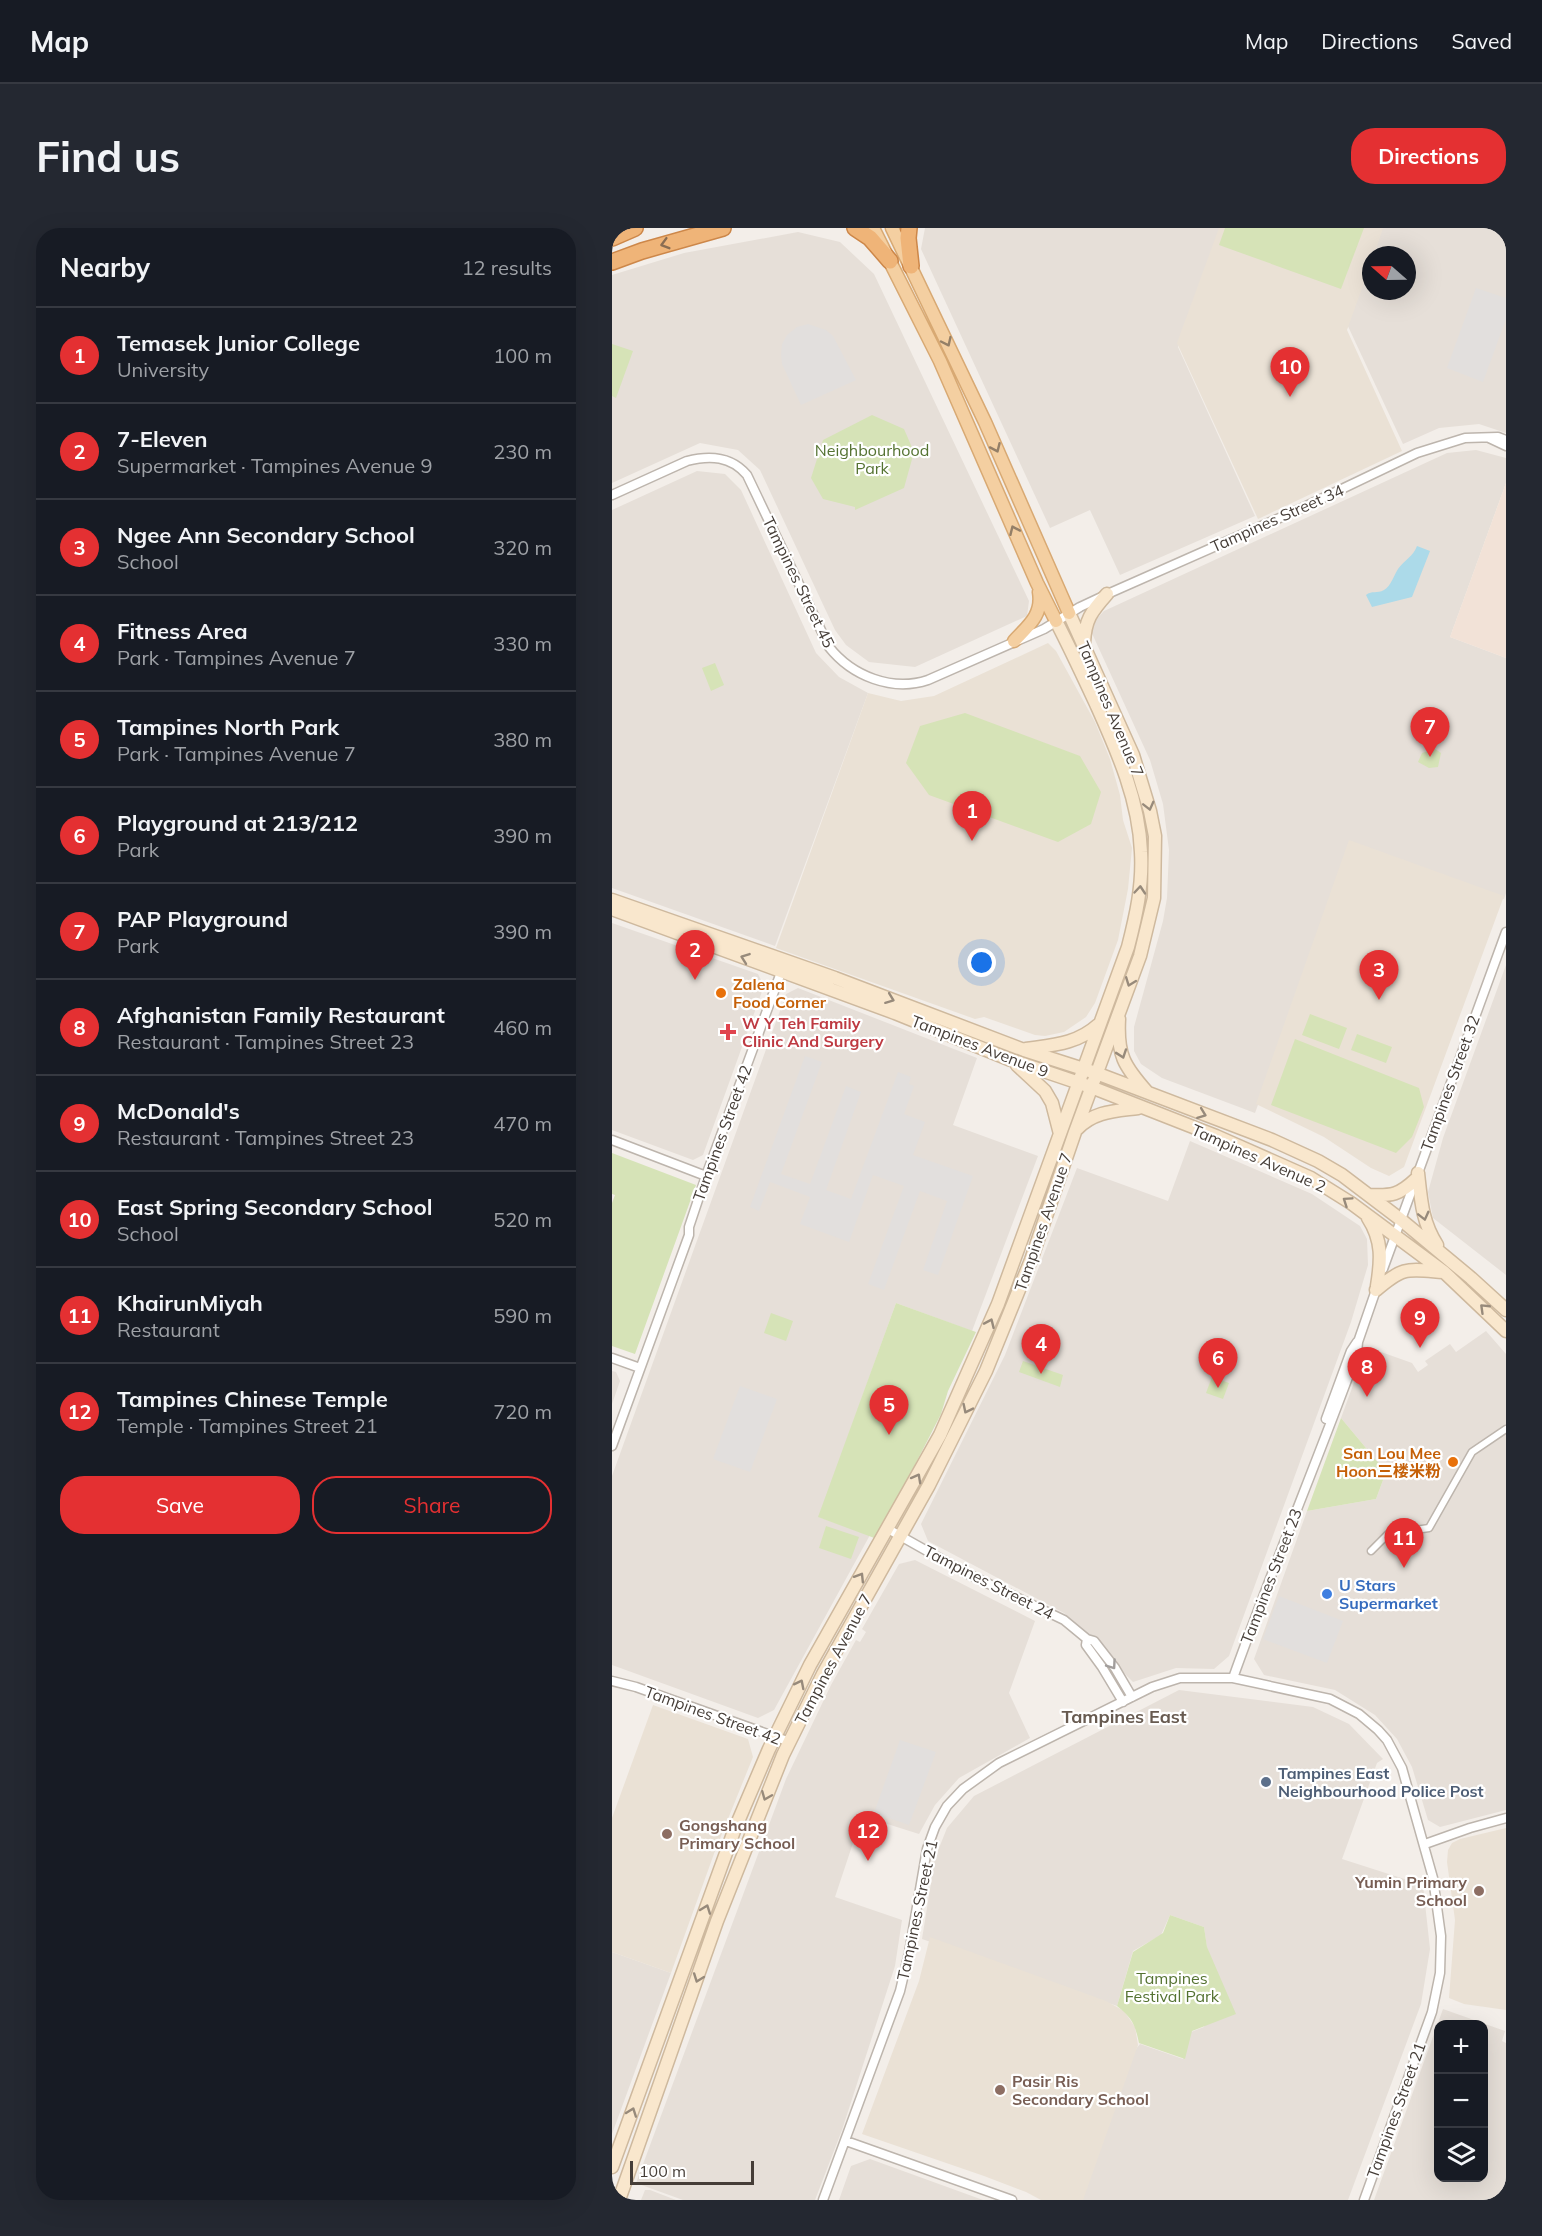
<!DOCTYPE html>
<meta charset="utf-8">
<style>
:root{--surface:#171b24;--page:#242831;--text:#f1f3f6;--muted:#9ea1a6;--line:#363941;--accent:#e43032}
body{margin:0;font-family:Mulish,"Noto Sans SC",sans-serif;background:var(--page);color:var(--text)}
.controls{position:absolute;right:18px;bottom:18px;display:grid;overflow:hidden;border-radius:12px;box-shadow:0 6px 24px #0002}
.controls button{width:54px;height:54px;display:grid;place-items:center;padding:0;border:0;border-bottom:2px solid var(--line);background:var(--surface);color:var(--text);font:30px sans-serif}
.compass{position:absolute;left:750px;top:18px;width:54px;height:54px;border-radius:50%;background:var(--surface);box-shadow:0 6px 24px #0002;rotate:290deg}
.scale{position:absolute;left:18px;bottom:15px;width:124px;box-sizing:border-box;padding-left:6px;border:3px solid #463e38;border-top:0;font-size:16px;line-height:21px;white-space:nowrap;color:#463e38;-webkit-text-stroke:4px #fff;paint-order:stroke}
.you{position:absolute;left:370px;top:735px;width:21px;height:21px;margin:-15px;border:4px solid #fff;border-radius:50%;background:#1a73e8;box-shadow:0 0 0 9px #1a73e833}
.badge{display:grid;place-items:center;width:39px;height:39px;border-radius:50%;background:var(--accent);color:#fff;font-size:20px;font-weight:700}
.pin{position:absolute;translate:-50% -50px;filter:drop-shadow(0 2px 3px #0008)}
.pin::after{content:'';position:absolute;top:32px;width:21px;height:18px;background:inherit;clip-path:polygon(0 0,100% 0,50% 100%)}
.list{margin:0;padding:0;list-style:none}
h2{display:flex;justify-content:space-between;align-items:center;height:78px;margin:0;padding:0 24px;font-size:26px}
h2 small{font-size:20px;font-weight:400;color:var(--muted)}
.list li{display:grid;grid-template-columns:39px 1fr auto;gap:18px;align-items:center;box-sizing:border-box;height:96px;padding:0 24px;border-top:2px solid var(--line)}
.list b{display:block;font-size:22px;white-space:nowrap}
.list p{margin:0;font-size:20px;white-space:nowrap;color:var(--muted)}
.list em{font-size:20px;font-style:normal;color:var(--muted)}
.actions{display:flex;gap:12px;padding:18px 24px}
.actions a{flex:1;padding:14px 0;border:2px solid var(--accent);border-radius:24px;text-align:center;font-size:21px;color:var(--accent)}
.actions .main{background:var(--accent);color:#fff}
.icon{flex:none;width:33px;height:33px;fill:none;stroke:currentColor;stroke-width:2;stroke-linecap:round;stroke-linejoin:round}
.map{position:relative;flex:none;width:894px;height:1972px;overflow:hidden;border-radius:24px}
header{display:flex;align-items:center;gap:36px;box-sizing:border-box;height:84px;padding:0 30px;background:var(--surface);border-bottom:2px solid var(--line)}
header strong{font-size:28px}
nav{display:flex;gap:33px;margin-inline-start:auto;font-size:21px}
.intro{display:flex;align-items:center;justify-content:space-between;box-sizing:border-box;height:144px;padding:0 36px}
h1{margin:0;font-size:42px}
.button{padding:15px 27px;border-radius:24px;background:var(--accent);color:#fff;font-size:21px;font-weight:700}
main{display:flex;gap:36px;padding:0 36px}
aside{flex:1;background:var(--surface);border-radius:24px;box-shadow:0 6px 24px #0002}
.map>svg:first-child{display:block}
</style>
<header>
<strong>Map</strong>
<nav><a>Map</a><a>Directions</a><a>Saved</a></nav>
</header>
<div class="intro"><h1>Find us</h1><a class="button">Directions</a></div>
<main>
<aside>
<h2>Nearby<small>12 results</small></h2>
<ul class="list">
<li><span class="badge">1</span><div><b>Temasek Junior College</b><p>University</p></div><em>100 m</em></li>
<li><span class="badge">2</span><div><b>7-Eleven</b><p>Supermarket · Tampines Avenue 9</p></div><em>230 m</em></li>
<li><span class="badge">3</span><div><b>Ngee Ann Secondary School</b><p>School</p></div><em>320 m</em></li>
<li><span class="badge">4</span><div><b>Fitness Area</b><p>Park · Tampines Avenue 7</p></div><em>330 m</em></li>
<li><span class="badge">5</span><div><b>Tampines North Park</b><p>Park · Tampines Avenue 7</p></div><em>380 m</em></li>
<li><span class="badge">6</span><div><b>Playground at 213/212</b><p>Park</p></div><em>390 m</em></li>
<li><span class="badge">7</span><div><b>PAP Playground</b><p>Park</p></div><em>390 m</em></li>
<li><span class="badge">8</span><div><b>Afghanistan Family Restaurant</b><p>Restaurant · Tampines Street 23</p></div><em>460 m</em></li>
<li><span class="badge">9</span><div><b>McDonald's</b><p>Restaurant · Tampines Street 23</p></div><em>470 m</em></li>
<li><span class="badge">10</span><div><b>East Spring Secondary School</b><p>School</p></div><em>520 m</em></li>
<li><span class="badge">11</span><div><b>KhairunMiyah</b><p>Restaurant</p></div><em>590 m</em></li>
<li><span class="badge">12</span><div><b>Tampines Chinese Temple</b><p>Temple · Tampines Street 21</p></div><em>720 m</em></li>
</ul>
<div class="actions"><a class="main">Save</a><a>Share</a></div>
</aside>
<div class="map">
<svg width="894" height="1972" viewBox="0 0 894 1972">
<rect width="100%" height="100%" fill="#f3eee9"/>
<path fill="#e6dfd8" fill-rule="evenodd" d="M313 0H609L566 119 643 288 508 347 478 282 438 300 309 21Z
M768 0H894V205L867 196 827 200 791 216 734 94ZM759 27H795V63H759Z
M186 4 228 14 262 46 417 373 415 388 303 439 257 434 234 417 223 402 148 242 126 222 88 215 0 255V47L72 25Z
M864 222 894 230V255L838 409 894 430V665L892 671 753 621 736 629 643 885 550 850 529 836 522 823V799L551 693 555 670 557 622 551 576 538 532 478 401 480 396 492 383 835 225Z
M85 243 113 246 129 262 204 425 227 449 256 465 163 718 0 660V282Z
M0 695 146 746 152 758 91 927 81 932 0 902Z
M894 737V1047L821 990 816 964 831 910Z
M186 760 365 830 341 897 426 928 360 1103 284 1075 207 1289 258 1307 162 1482 146 1490 0 1437V1248L174 766Z
M578 913 700 966 748 998 755 1011 756 1037 739 1094 617 1428 602 1441 564 1440 521 1454 452 1385 316 1313 309 1296 393 1127 465 940 556 973Z
M874 1103 894 1126V1582L828 1599 816 1592 800 1539 785 1511 763 1487 723 1462 652 1447 642 1431 695 1283 764 1271 774 1244 729 1190 755 1119 800 1135 806 1144 816 1137 813 1133 838 1116 844 1124Z
M0 1143 4 1144 8 1153 0 1176Z
M303 1332 423 1393 397 1465 418 1510 347 1550 323 1577 307 1606 250 1588 223 1669 290 1692 283 1738 230 1902 203 1972H71L24 1955 174 1551 219 1457 244 1412 248 1414 254 1404 250 1401 287 1336Z
M567 1462 701 1479 737 1496 771 1531 765 1535 730 1631 811 1657 818 1721 809 1776 736 1972H464L519 1827 528 1816 571 1831 579 1804 592 1799 602 1738 595 1720 592 1699 558 1687 549 1707 521 1723 505 1778 310 1711 323 1630 335 1600 362 1568Z
M0 1724 59 1745 0 1906Z
M831 1781 893 1803 890 1813 894 1815V1972H762ZM826 1796H872V1950H826Z
M258 1931 371 1972H227L239 1938Z
M33 1962H38L64 1972H29Z"/>
<path fill="#f2e2d7" d="M894 255V430L838 409Z"/>
<path fill="#eae1d5" d="M607 0H771L762 27H759V35L735 102 790 223 646 291 565 115Z
M436 415 444 423 483 494 498 531 508 567 511 592 520 620 516 661 506 712 483 775 474 789 452 804 433 808 423 807 372 789 363 791 164 720 256 465 289 473 322 468Z
M737 612 892 668 792 939 777 948 759 940 712 909 644 876Z
M41 1477 136 1511 141 1529 103 1623 59 1745 0 1724V1590Z
M894 1600V1782L852 1776 837 1770 843 1692 835 1634 836 1622 840 1615 848 1611Z
M318 1709 494 1773 512 1783 523 1799 526 1817 471 1972H429L414 1964 372 1948 250 1906 307 1753Z"/>
<path fill="#d6e3b7" d="M613 0H752L729 61 607 17Z
M0 116 21 123 4 170 0 168Z
M260 187 292 201 302 224 292 260 243 282V279L211 271 199 250 211 212Z
M103 435 112 457 99 463 90 440Z
M353 485 468 528 489 564 479 596 446 614 317 567 294 535 308 498Z
M823 521 829 525 826 539 817 540 806 534 810 525Z
M698 786 735 800 727 821 690 807Z
M745 806 780 819 774 835 739 822Z
M683 811 807 860 812 879 800 909 784 925 659 877Z
M0 925 84 957 23 1126 0 1118V975L3 967 0 966Z
M284 1075 364 1104 336 1163 329 1186 265 1311 206 1289Z
M159 1085 181 1093 174 1113 152 1105Z
M411 1133 451 1147 448 1159 407 1144Z
M600 1149 617 1155 611 1171 594 1165Z
M729 1190 774 1244 764 1271 695 1283Z
M214 1298 247 1309 239 1331 207 1320Z
M558 1687 592 1699 595 1719 624 1786 580 1803 573 1831 527 1815C523 1796 520 1790 505 1778L521 1724 551 1705Z"/>
<path fill="#e2dfdd" d="M864 60 894 70V91L871 154 835 140Z
M196 96 214 102 221 108 244 152 189 177 170 136 169 126 170 116 175 107 185 99Z
M193 828 210 834 169 946 198 956 234 858 249 864 214 962 239 971 286 844 299 849 297 856 302 858 292 886 313 894 301 927 361 948 326 1047 311 1042 335 973 308 963 272 1062 256 1056 292 958 261 947 237 1014 188 996 198 969 158 954 147 983 138 979Z
M128 1158 165 1171 138 1244 101 1231Z
M667 1368 731 1393 715 1435 651 1411Z
M288 1512 324 1524 297 1597 262 1585Z"/>
<path fill="#acdae9" d="M805 318 818 323 800 369 760 379 754 367C760 362 765 366 772 362 779 358 782 347 786 341 792 332 801 329 805 318Z"/>
<g fill="none" stroke-linecap="round" stroke-linejoin="round">
<defs>
<path id="pedestrian" d="M759 1323 776 1306 817 1300 860 1224 894 1201"/>
<path id="minor" d="M877 210 894 218
M0 267 75 233C98 227 119 228 135 247L217 419C240 448 280 464 316 452L432 401 468 379 500 364 690 280 805 225 853 210 886 209 894 212
M0 912 94 948
M771 1041 894 704
M0 1130 28 1140
M714 1191 739 1123 745 1114
M0 1218 77 1007V999L94 948 171 739
M276 1301 354 1345 452 1392 475 1411 482 1413 503 1440 520 1469
M475 1411 474 1417 490 1439 511 1474
M621 1450C660 1341 705 1234 745 1125L746 1114 765 1059
M0 1453 24 1459 178 1514
M813 1616 858 1600 894 1590
M234 1913 400 1972
M211 1972 288 1763 297 1725 315 1621 323 1599 335 1578 351 1561 387 1535 540 1459 568 1450H621L718 1471 747 1486 766 1502 775 1512 790 1540 821 1650 829 1708 828 1745 820 1784 752 1972"/>
<path id="secondary" d="M472 415C473 392 479 384 495 366
M0 672 223 750 412 822 484 845 660 912 706 933 730 947 788 991 859 1050 894 1082
M0 681 283 785 399 832 479 859 604 908 699 950 739 975 832 1044 894 1103
M507 791C505 827 512 838 535 864
M414 821C441 817 465 816 486 797
M405 837 433 863 440 875 448 906
M465 901C482 883 504 883 526 880
M806 945C809 972 810 994 825 1017
M758 967C780 968 787 967 804 951
M756 990C771 1013 769 1033 765 1058
M764 1062C792 1038 795 1041 831 1044
M0 1939 122 1603 157 1521 198 1437 328 1207 386 1076 516 719C524 688 531 657 529 624 527 571 505 523 484 476 471 448 458 420 444 393
M7 1972 105 1693 171 1527 211 1446 317 1257 374 1143 419 1032 463 904 528 728 542 670 543 608 538 583 521 527 457 385"/>
<path id="primary" d="M261 0 328 133 425 355 444 393
M280 0 373 194 457 385
M402 413C416 398 431 387 427 364"/>
<path id="motorway" d="M243 0 258 10 278 33
M297 0 296 10 299 38
M0 10 23 0
M0 34 30 23 111 0"/>
</defs>
<use href="#pedestrian" stroke="#bdb5ad" stroke-width="9"/>
<use href="#minor" stroke="#bdb5ad" stroke-width="11"/>
<use href="#secondary" stroke="#ceb99e" stroke-width="15"/>
<use href="#primary" stroke="#d8a973" stroke-width="15"/>
<use href="#motorway" stroke="#cd8749" stroke-width="18"/>
<use href="#pedestrian" stroke="#fff" stroke-width="6"/>
<use href="#minor" stroke="#fff" stroke-width="8"/>
<use href="#secondary" stroke="#f9e7cd" stroke-width="12"/>
<use href="#primary" stroke="#f4cfa1" stroke-width="12"/>
<use href="#motorway" stroke="#efb478" stroke-width="15"/>
</g>
<defs><path id="oneway-chevron" d="M-2-3.5L2.5 0L-2 3.5" fill="none" stroke-width="1.6" stroke-linecap="round" stroke-linejoin="round" transform="scale(1.5)"/></defs>
<use stroke="#8a6d52" href="#oneway-chevron" transform="translate(53 16) rotate(164)"/>
<g stroke="#947f67">
<use href="#oneway-chevron" transform="translate(335 114) rotate(65)"/>
<use href="#oneway-chevron" transform="translate(384 220) rotate(66)"/>
<use href="#oneway-chevron" transform="translate(402 302) rotate(-114)"/>
</g>
<g stroke="#978a7b">
<use href="#oneway-chevron" transform="translate(537 578) rotate(76)"/>
<use href="#oneway-chevron" transform="translate(528 662) rotate(-85)"/>
<use href="#oneway-chevron" transform="translate(133 730) rotate(-160)"/>
<use href="#oneway-chevron" transform="translate(518 754) rotate(111)"/>
<use href="#oneway-chevron" transform="translate(278 771) rotate(21)"/>
<use href="#oneway-chevron" transform="translate(510 826) rotate(71)"/>
<use href="#oneway-chevron" transform="translate(590 886) rotate(21)"/>
<use href="#oneway-chevron" transform="translate(735 973) rotate(-146)"/>
<use href="#oneway-chevron" transform="translate(812 988) rotate(76)"/>
<use href="#oneway-chevron" transform="translate(872 1080) rotate(-136)"/>
<use href="#oneway-chevron" transform="translate(378 1095) rotate(-66)"/>
<use href="#oneway-chevron" transform="translate(355 1181) rotate(116)"/>
<use href="#oneway-chevron" transform="translate(305 1250) rotate(-61)"/>
<use href="#oneway-chevron" transform="translate(248 1349) rotate(-58)"/>
<use href="#oneway-chevron" transform="translate(188 1456) rotate(-63)"/>
<use href="#oneway-chevron" transform="translate(154 1568) rotate(112)"/>
<use href="#oneway-chevron" transform="translate(94 1681) rotate(-70)"/>
<use href="#oneway-chevron" transform="translate(86 1750) rotate(110)"/>
<use href="#oneway-chevron" transform="translate(20 1884) rotate(-70)"/>
</g>
<use stroke="#a29e9c" href="#oneway-chevron" transform="translate(500 1437) rotate(55)"/>
<g fill="#e8710a" stroke="#fff" stroke-width="2">
<circle cx="109" cy="765" r="6"/>
<circle cx="841" cy="1234" r="6"/>
</g>
<path fill="#e0444e" stroke="#fff" stroke-width="2" d="M113 795h6v6h6v6h-6v6h-6v-6h-6v-6h6z"/>
<circle fill="#3f7fe0" stroke="#fff" stroke-width="2" cx="715" cy="1366" r="6"/>
<circle fill="#5c6f8a" stroke="#fff" stroke-width="2" cx="654" cy="1554" r="6"/>
<g fill="#8d6e63" stroke="#fff" stroke-width="2">
<circle cx="55" cy="1606" r="6"/>
<circle cx="867" cy="1663" r="6"/>
<circle cx="388" cy="1862" r="6"/>
</g>
<g text-anchor="middle" dominant-baseline="central" stroke-width="4.5" stroke-linejoin="round" paint-order="stroke">
<g font-size="16" fill="#547231" stroke="#fff">
<text x="260" y="222">Neighbourhood<tspan x="260" dy="18">Park</tspan></text>
<text x="560" y="1750">Tampines<tspan x="560" dy="18">Festival Park</tspan></text>
</g>
<g font-size="16" fill="#463e38" stroke="#fff">
<text transform="translate(665 290) rotate(-24)">Tampines Street 34</text>
<text transform="translate(187 354) rotate(64)">Tampines Street 45</text>
<text transform="translate(499 481) rotate(67)">Tampines Avenue 7</text>
<text transform="translate(368 818) rotate(21)">Tampines Avenue 9</text>
<text transform="translate(838 855) rotate(-70)">Tampines Street 32</text>
<text transform="translate(110 905) rotate(-70)">Tampines Street 42</text>
<text transform="translate(647 930) rotate(24)">Tampines Avenue 2</text>
<text transform="translate(431 994) rotate(-71)">Tampines Avenue 7</text>
<text transform="translate(659 1348) rotate(-69)">Tampines Street 23</text>
<text transform="translate(377 1354) rotate(27)">Tampines Street 24</text>
<text transform="translate(221 1431) rotate(-62)">Tampines Avenue 7</text>
<text transform="translate(101 1487) rotate(20)">Tampines Street 42</text>
<text transform="translate(305 1682) rotate(-78)">Tampines Street 21</text>
<text transform="translate(784 1882) rotate(-70)">Tampines Street 21</text>
</g>
<g font-size="16" font-weight="bold" fill="#c56008" stroke="#fff" text-anchor="start">
<text x="121" y="756">Zalena<tspan x="121" dy="18">Food Corner</tspan></text>
<text x="829" y="1225" text-anchor="end">San Lou Mee<tspan x="829" dy="18">Hoon三楼米粉</tspan></text>
</g>
<g font-size="16" font-weight="bold" fill="#be3a42" stroke="#fff" text-anchor="start">
<text x="130" y="795">W Y Teh Family<tspan x="130" dy="18">Clinic And Surgery</tspan></text>
</g>
<g font-size="16" font-weight="bold" fill="#366cbe" stroke="#fff" text-anchor="start">
<text x="727" y="1357">U Stars<tspan x="727" dy="18">Supermarket</tspan></text>
</g>
<g font-size="16" font-weight="bold" fill="#4e5e75" stroke="#fff" text-anchor="start">
<text x="666" y="1545">Tampines East<tspan x="666" dy="18">Neighbourhood Police Post</tspan></text>
</g>
<g font-size="16" font-weight="bold" fill="#785e54" stroke="#fff" text-anchor="start">
<text x="67" y="1597">Gongshang<tspan x="67" dy="18">Primary School</tspan></text>
<text x="855" y="1654" text-anchor="end">Yumin Primary<tspan x="855" dy="18">School</tspan></text>
<text x="400" y="1853">Pasir Ris<tspan x="400" dy="18">Secondary School</tspan></text>
</g>
<g font-size="18" font-weight="bold" fill="#685b51" stroke="#fff">
<text x="512" y="1488">Tampines East</text>
</g>
</g>
</svg>
<div class="controls">
<button>+</button>
<button>−</button>
<button><svg class="icon" aria-label="layers" viewBox="0 0 24 24"><path d="M12 4l9 5-9 5-9-5zM3 14l9 5 9-5"/></svg></button>
</div>
<svg class="compass" viewBox="-18 -18 36 36"><path d="M0-13l5 13h-10z" fill="#e53935"/><path d="M0 13l5-13h-10z" fill="#9ea1a6"/></svg>
<div class="scale">100 m</div>
<div class="you"></div>
<div class="pin badge" style="left:360px;top:613px">1</div>
<div class="pin badge" style="left:83px;top:752px">2</div>
<div class="pin badge" style="left:767px;top:772px">3</div>
<div class="pin badge" style="left:429px;top:1146px">4</div>
<div class="pin badge" style="left:277px;top:1207px">5</div>
<div class="pin badge" style="left:606px;top:1160px">6</div>
<div class="pin badge" style="left:818px;top:529px">7</div>
<div class="pin badge" style="left:755px;top:1169px">8</div>
<div class="pin badge" style="left:808px;top:1120px">9</div>
<div class="pin badge" style="left:678px;top:169px">10</div>
<div class="pin badge" style="left:792px;top:1340px">11</div>
<div class="pin badge" style="left:256px;top:1633px">12</div>
</div>
</main>
